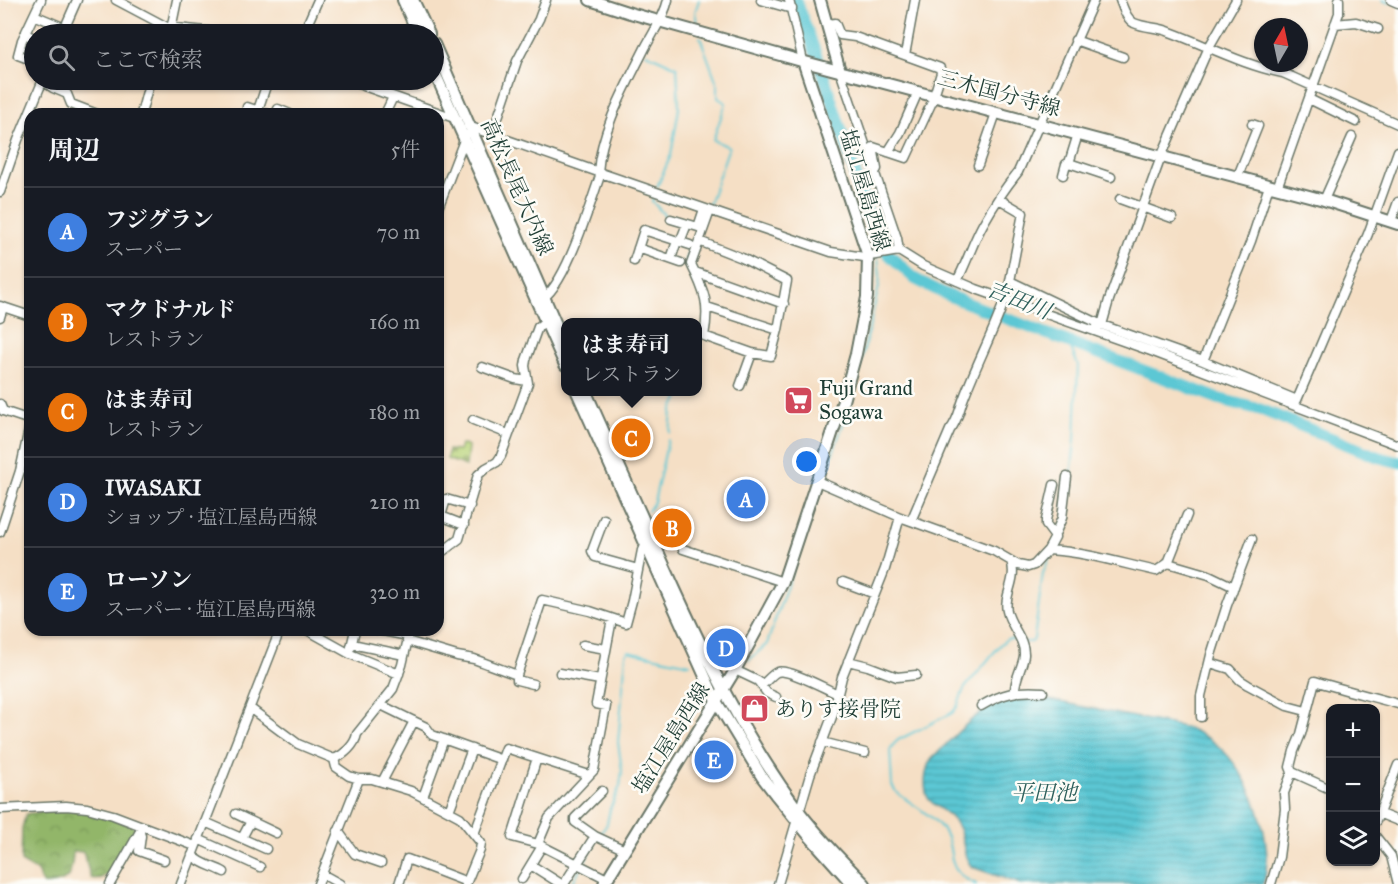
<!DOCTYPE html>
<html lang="ja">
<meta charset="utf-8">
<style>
:root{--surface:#171b24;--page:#20242c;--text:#f1f3f6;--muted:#9ea1a6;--line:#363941;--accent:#d1495b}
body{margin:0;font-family:"IM FELL Great Primer","Noto Serif JP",serif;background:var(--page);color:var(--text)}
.controls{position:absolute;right:18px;bottom:18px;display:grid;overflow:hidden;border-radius:12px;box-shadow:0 2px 4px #0004}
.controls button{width:54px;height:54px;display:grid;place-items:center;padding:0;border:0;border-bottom:2px solid var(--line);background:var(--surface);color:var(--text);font:30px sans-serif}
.compass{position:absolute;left:1254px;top:18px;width:54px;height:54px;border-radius:50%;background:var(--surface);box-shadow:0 2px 4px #0004;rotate:9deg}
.you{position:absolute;left:807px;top:462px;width:21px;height:21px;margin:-15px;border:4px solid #fff;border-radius:50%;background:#1a73e8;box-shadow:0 0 0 9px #1a73e833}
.badge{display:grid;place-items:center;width:39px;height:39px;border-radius:50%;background:var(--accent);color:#fff;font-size:20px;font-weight:700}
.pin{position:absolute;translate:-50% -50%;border:3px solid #fff;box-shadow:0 2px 6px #0006}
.popup{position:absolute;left:561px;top:318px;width:141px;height:78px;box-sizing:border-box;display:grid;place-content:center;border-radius:12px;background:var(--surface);filter:drop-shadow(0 2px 4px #0005);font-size:20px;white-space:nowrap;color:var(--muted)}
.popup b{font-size:22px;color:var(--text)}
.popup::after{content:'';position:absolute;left:50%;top:100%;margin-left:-12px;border:12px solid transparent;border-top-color:var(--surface)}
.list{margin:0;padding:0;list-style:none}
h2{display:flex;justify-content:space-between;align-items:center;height:78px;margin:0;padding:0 24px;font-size:26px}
h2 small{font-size:20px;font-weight:400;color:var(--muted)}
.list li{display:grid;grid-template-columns:39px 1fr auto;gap:18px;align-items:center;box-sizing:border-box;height:90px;padding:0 24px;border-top:2px solid var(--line)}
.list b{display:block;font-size:22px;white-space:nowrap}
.list p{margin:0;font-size:20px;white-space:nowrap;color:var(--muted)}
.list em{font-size:20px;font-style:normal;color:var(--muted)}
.icon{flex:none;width:33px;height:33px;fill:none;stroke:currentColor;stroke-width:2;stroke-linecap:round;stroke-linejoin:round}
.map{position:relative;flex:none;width:1398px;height:884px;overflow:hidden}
.search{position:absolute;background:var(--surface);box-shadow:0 2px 4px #0004;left:24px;top:24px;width:420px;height:66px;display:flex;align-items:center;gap:15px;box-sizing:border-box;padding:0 21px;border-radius:33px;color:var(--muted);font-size:22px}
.panel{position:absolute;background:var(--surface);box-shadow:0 2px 4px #0004;left:24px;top:108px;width:420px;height:528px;border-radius:18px}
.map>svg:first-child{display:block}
</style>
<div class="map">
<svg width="1398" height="884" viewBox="0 0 1398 884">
<defs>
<pattern id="forest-crowns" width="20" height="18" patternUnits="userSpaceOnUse" patternTransform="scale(1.5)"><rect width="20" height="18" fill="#92b669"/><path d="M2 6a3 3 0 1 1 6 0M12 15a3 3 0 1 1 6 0" fill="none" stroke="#779557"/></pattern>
<pattern id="cemetery-stones" width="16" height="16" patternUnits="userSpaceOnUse" patternTransform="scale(1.5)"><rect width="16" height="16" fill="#b9d479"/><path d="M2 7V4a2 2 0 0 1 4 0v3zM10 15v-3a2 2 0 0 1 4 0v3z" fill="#96ad64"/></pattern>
<pattern id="water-rules" width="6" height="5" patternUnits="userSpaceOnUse" patternTransform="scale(1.5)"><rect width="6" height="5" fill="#5bc7d4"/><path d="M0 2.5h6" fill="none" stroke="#4ba3ad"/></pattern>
</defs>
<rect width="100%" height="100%" fill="#fdfcf7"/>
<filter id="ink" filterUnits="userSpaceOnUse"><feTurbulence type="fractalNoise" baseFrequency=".0167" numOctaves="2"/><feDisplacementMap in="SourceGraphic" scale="12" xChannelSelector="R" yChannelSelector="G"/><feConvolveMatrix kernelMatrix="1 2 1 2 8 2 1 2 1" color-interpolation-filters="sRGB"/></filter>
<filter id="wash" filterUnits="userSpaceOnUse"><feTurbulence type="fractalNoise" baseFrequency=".008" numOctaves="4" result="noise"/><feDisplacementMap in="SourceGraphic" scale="24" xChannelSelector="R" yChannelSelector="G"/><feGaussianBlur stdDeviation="1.35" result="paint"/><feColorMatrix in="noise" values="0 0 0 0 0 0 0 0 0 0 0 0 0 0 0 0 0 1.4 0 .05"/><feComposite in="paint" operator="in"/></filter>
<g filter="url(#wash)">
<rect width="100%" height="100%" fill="#f5dfc5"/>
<path fill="url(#forest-crowns)" stroke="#587a4e" stroke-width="1.5" d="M67 808 89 810 139 828C130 844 113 884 91 878L83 852 73 851C72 875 70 884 43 884L40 880 38 872 21 862 22 828 26 814Z"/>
<path fill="url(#cemetery-stones)" stroke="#6c8856" stroke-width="1.5" d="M461 445 468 446 466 466 447 459 448 450 459 451Z"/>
<path fill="url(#water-rules)" stroke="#3d8284" stroke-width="1.5" d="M1024 696 1035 697 1184 727C1196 731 1207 737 1217 745 1250 772 1277 842 1263 884H1021L972 867C962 857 965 839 958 827 951 812 933 807 928 798 923 787 925 771 930 761 960 731 980 702 1024 696Z"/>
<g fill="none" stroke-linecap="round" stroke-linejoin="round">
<path stroke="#5bc7d4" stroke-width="2" d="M1382 0 1390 3
M698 28 695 12 699 0
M700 37 718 86V98L726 103 713 140 729 147 708 207
M646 53 677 67 679 108 671 155 657 187
M654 195 652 201 667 218
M878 244V252
M688 251 686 264 694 279
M1068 341 1078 365 1075 439 1071 477
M697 347 701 336
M670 433 672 411 681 393
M825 475 850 405 865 346 879 286 880 276 878 258
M648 511 654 502 668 440
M1054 549 1067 523 1070 486
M1024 642H1032L1034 639 1043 573 1051 554
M749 660 767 644 819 491
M600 835 607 824 610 809 620 786 622 771 618 742 626 654 628 651 690 664
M583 863 594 845
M572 884 580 868
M976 884C939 869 960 848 939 825 929 813 908 802 895 791L892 785 890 750 893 745 898 740 952 713 957 707 964 689 1001 644 1007 639H1016"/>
<path stroke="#5bc7d4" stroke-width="12" d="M796 0 821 68 878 244 915 279 945 294 1000 316 1219 399 1262 410 1378 457 1398 462"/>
</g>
</g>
<g filter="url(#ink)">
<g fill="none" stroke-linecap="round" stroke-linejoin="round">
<defs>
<path id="minor" d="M116 0 167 27 235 34
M761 0 792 9
M789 0 803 61
M1120 0C1123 7 1126 19 1134 23 1145 28 1159 27 1170 32 1208 46 1243 65 1283 73L1398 124
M1391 0 1398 3
M34 15 65 28
M827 24 835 23 840 35 855 37 940 68 941 73 932 102 906 158 873 147 877 169 875 172
M1335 24 1356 22 1378 29
M306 28 325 34
M25 34 34 38
M62 34 77 0
M170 34 177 0
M303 34 318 0
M1075 40 1123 57
M905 55 915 0
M34 61 18 55 22 40 41 0
M840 71 897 238 899 251
M42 80 53 88 67 94 71 104 97 114
M347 80 457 119
M1309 99 1356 122
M247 107 268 114
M258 110 268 80
M141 114 150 80
M276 114 278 109 290 114
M385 114 393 97
M468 126 601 173 831 252 864 257 899 251 923 266 976 289 1151 351 1398 445
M492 135 517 61 539 19 546 0
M888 152 900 133 918 92
M1069 163 1111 177
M978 165 996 113
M598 172C601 130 625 88 644 50 652 34 664 18 668 0
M1063 175 1066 164 1069 163 1078 134
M1237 178 1258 126 1252 124
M1277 188 1339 13V0
M0 192 18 140 43 80
M999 199 1023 213 1010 281 1102 325 1203 361 1297 400 1368 234 1398 151
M1120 199 1172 218
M1324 200 1352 137
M438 208 466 135
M671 219 698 227 704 209
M1391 221 1398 202
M699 241 742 258 787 281 778 330 771 356 752 353 704 336C710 305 705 292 691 264L710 211
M680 242 687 224
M638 248 681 263
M671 259 677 241
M634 261 644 230 690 245
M695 272 784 304
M957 281C967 262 973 242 983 224 993 206 1005 188 1018 172L1094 0
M540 300C565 289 591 201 601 173
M0 306 30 316
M707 307 778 330
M0 317 3 307
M1097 325H1102L1109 300 1161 157 1209 47 1236 0
M1203 361 1251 241 1269 186
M482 367 515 379 527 381
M740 386 752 353
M0 404 3 411 30 420
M473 420 508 434
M817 481 900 517 994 551 1018 565 1028 567 1034 565 1048 550C1085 552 1120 563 1156 571L1168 563 1187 515
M438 515 464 525
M441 516 446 499 470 506
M604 519 592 551 595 557 638 569
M911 521 950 430C958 420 959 411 963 400 976 365 993 333 1005 299
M0 532 20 471 30 425
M1055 534 1062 518 1067 477
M683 549 783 582
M1048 550 1055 537 1046 525V520L1054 485
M438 555 459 539 478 475 486 468 497 462 501 456 528 383 525 366 526 360 538 327 550 318
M1011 561C1018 579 1003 596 1007 611 1010 626 1025 639 1024 655 1023 667 1014 679 1015 692
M1168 563 1209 575 1234 587
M843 582 875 594
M307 630 350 654 399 674
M378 630 408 636
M407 641 457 656 474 659 517 675
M352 644 404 655
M583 645 606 649
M351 647 355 630
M848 661 868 666 897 677 916 675
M1210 663 1230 669 1240 680 1248 685 1287 706 1306 711
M735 670 758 681 767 693 776 697
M560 673 600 680
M533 684 517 680V675L542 600 590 611 626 623 632 601 642 550 647 548
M762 685C767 681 772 674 777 672 788 668 826 689 838 694
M381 705 426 727 432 735 502 760
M981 706C1003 693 1017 690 1043 692
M251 709 298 744 334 759C344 755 355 745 357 734L393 689 402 665 410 630
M1201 717V696L1211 655 1227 605 1252 539
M822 742 865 753
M537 758 512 837 538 844 607 879
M334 759 336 767 349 776 359 779H372L411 791 460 817 481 843 480 850 466 884
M1292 772 1330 789
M382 782 414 721
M423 797 444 739
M0 809 66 806 87 808 113 815 195 846
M449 811 472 749
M1378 813 1398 821
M236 814 276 833
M1376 821 1398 765
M205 822 266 849
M338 831 355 854 381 863
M140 833 141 836 139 851 164 860
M474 834 506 748 589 775
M595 836 625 850
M1376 837 1391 856 1398 884
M242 838 251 821
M198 839 260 867
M538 844 549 818 594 770 606 706 596 704 612 619
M192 855C202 865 213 866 224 872
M531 865 561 884
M322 874 340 884
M522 879 542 846
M110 884 143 826
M181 884 280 630
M318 884 359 779
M399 884 407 859 467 882
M564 884 595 836 575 822V818L602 791
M778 884 810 775 833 714 842 677 885 569 900 517
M1271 884 1279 857 1285 809 1284 793 1292 772 1290 767 1294 751 1301 734 1315 681C1343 690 1370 696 1398 704"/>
<path id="major" d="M403 0 418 34
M413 0 429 34
M590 0 630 13 805 62 1324 200 1398 224
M820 0 840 71
M434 44 565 345
M434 71 565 365
M577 392 716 701 762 777 775 794 811 838 852 884
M586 392C613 453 641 514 668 574 705 656 744 737 798 810 818 836 841 860 865 884
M604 884 734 672 783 582 843 401 856 354 867 297 868 256 803 61"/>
</defs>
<use href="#minor" stroke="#6a7667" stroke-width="11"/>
<use href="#major" stroke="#6a7667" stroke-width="14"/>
<use href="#minor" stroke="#fff" stroke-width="8"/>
<use href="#major" stroke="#fff" stroke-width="10"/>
</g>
</g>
<defs>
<symbol id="supermarket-square" viewBox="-11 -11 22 22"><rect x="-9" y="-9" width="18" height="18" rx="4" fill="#d1495b" stroke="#fdfcf7"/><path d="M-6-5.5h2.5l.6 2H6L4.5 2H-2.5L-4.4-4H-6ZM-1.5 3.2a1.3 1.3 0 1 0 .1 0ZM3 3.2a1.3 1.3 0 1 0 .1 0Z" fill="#fff"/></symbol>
<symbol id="shop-square" viewBox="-11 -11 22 22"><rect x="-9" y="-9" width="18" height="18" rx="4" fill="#d1495b" stroke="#fdfcf7"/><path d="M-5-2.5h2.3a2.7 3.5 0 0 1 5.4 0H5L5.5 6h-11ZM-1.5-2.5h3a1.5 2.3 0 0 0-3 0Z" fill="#fff"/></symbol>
</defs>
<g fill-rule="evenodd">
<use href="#supermarket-square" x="782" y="384" width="33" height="33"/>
<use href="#shop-square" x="738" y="692" width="33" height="33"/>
</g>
<g text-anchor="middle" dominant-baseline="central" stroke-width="5" stroke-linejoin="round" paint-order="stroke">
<g font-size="21" fill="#1f3d34" stroke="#fdfcf7">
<text transform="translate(999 93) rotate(15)">三木国分寺線</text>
<text transform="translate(517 187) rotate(66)">高松長尾大内線</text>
<text transform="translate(865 190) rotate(73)">塩江屋島西線</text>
<text transform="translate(671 738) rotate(-58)">塩江屋島西線</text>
</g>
<g font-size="21" fill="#1f3d34" stroke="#fdfcf7" text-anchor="start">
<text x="819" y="388">Fuji Grand<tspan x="819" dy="24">Sogawa</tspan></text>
<text x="775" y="709">ありす接骨院</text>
</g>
<g font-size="22" font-style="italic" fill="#2e605c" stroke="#fdfcf7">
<text transform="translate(1019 300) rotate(22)">吉田川</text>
<text x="1044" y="792">平田池</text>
</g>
</g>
</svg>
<div class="controls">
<button>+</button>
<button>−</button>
<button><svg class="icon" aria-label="layers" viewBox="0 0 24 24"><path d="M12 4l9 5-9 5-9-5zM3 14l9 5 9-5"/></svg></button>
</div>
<svg class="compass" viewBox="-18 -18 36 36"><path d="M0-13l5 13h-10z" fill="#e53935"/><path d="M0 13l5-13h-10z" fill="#9ea1a6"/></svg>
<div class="you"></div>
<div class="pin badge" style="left:746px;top:499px;background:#3f7fe0">A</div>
<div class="pin badge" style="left:672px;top:528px;background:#e8710a">B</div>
<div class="pin badge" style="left:631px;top:438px;background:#e8710a">C</div>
<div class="popup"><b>はま寿司</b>レストラン</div>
<div class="pin badge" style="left:726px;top:648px;background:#3f7fe0">D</div>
<div class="pin badge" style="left:714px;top:760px;background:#3f7fe0">E</div>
<div class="search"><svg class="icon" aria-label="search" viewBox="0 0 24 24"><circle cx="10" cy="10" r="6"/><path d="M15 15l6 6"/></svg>ここで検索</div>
<section class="panel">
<h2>周辺<small>5件</small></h2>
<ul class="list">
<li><span class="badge" style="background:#3f7fe0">A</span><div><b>フジグラン</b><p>スーパー</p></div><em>70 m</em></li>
<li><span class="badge" style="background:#e8710a">B</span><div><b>マクドナルド</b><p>レストラン</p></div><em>160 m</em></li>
<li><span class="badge" style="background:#e8710a">C</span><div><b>はま寿司</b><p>レストラン</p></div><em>180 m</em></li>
<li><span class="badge" style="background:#3f7fe0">D</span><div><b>IWASAKI</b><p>ショップ · 塩江屋島西線</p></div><em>210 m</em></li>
<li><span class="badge" style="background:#3f7fe0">E</span><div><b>ローソン</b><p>スーパー · 塩江屋島西線</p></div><em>320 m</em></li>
</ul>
</section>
</div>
